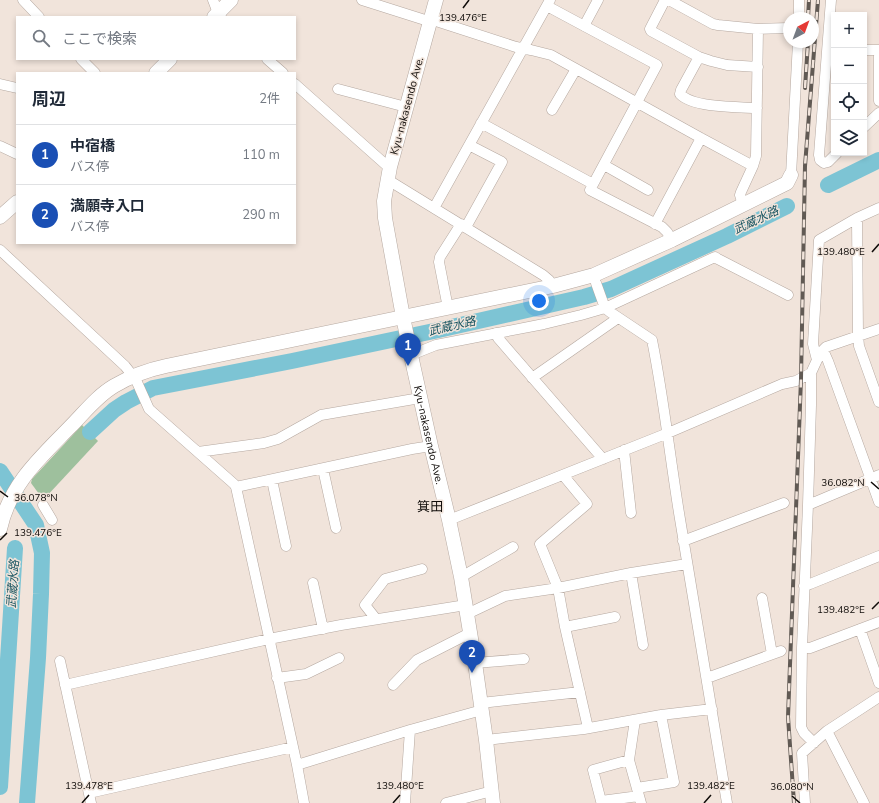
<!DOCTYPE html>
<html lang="ja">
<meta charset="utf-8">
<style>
:root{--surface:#fff;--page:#f2f2f3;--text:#1f2937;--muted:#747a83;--line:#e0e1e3;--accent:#31781a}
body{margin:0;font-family:"Nunito Sans","Noto Sans JP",sans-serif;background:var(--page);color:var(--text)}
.controls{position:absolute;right:12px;top:12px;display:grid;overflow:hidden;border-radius:0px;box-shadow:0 2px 6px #0003}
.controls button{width:36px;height:36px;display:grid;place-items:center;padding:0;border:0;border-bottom:1px solid var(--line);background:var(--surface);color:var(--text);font:20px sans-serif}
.compass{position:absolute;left:783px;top:12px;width:36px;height:36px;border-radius:50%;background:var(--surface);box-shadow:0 2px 6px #0003;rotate:41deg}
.you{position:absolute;left:539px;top:301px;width:14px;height:14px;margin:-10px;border:3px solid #fff;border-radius:50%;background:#1a73e8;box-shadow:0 0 0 6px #1a73e833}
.badge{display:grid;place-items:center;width:26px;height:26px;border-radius:50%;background:var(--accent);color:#fff;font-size:13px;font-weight:700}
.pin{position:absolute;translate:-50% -33px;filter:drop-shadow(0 1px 2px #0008)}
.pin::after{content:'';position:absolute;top:21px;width:14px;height:12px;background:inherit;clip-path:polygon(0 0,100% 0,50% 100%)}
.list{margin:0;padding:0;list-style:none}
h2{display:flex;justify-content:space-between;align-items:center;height:52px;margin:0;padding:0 16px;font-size:17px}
h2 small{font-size:13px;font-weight:400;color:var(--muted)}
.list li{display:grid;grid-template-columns:26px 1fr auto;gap:12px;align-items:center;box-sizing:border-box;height:60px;padding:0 16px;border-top:1px solid var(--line)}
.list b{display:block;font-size:15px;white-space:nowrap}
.list p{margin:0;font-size:13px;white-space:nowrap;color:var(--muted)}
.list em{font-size:13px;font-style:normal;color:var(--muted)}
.icon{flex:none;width:22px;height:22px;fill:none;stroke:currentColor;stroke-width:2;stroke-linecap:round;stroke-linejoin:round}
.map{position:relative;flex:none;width:879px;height:803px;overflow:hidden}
.search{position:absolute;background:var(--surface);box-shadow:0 2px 6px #0003;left:16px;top:16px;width:280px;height:44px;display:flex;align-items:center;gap:10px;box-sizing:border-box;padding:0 14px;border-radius:0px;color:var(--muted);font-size:15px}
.panel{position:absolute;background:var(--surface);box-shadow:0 2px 6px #0003;left:16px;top:72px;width:280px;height:172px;border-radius:0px}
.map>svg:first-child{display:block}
</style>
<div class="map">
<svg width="879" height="803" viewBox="0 0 879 803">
<rect width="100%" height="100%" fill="#f1e4db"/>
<path fill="#9ec09d" d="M82 425 98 441 45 498H42L31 483 32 479Z"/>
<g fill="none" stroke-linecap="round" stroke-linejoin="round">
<path stroke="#7dc4d4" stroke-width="16" d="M828 185 879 160
M90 432 114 410 126 402 153 388 292 361 434 331 584 297 611 289 727 236 787 206
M0 471 36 525 42 553 41 594 38 658 27 803
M0 787 15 548"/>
<defs>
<path id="street" d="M23 0 39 17
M213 0 218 13 221 17
M362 0 425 20 436 21 516 47 531 50 551 55 701 138 753 166
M665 0 651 27 650 29 651 31 699 57 711 61 727 65 758 67
M669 0 713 24 718 25 758 29 789 28
M831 0 819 155 820 160 824 163 828 162 837 153
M547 6 657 65 590 190 662 227 667 232 672 240
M799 18V0
M584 26 598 0
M864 50H879
M879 56V101
M699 57 681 90 680 94C693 108 738 107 757 108
M81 59 95 73
M267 59 283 73
M0 84 17 88
M295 84 385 164 390 167
M338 89 406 107
M552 110 576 69
M481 123 593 184
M864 127 879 113
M0 146 17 154
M604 165 648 190
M791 175 798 42
M388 181 393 183 543 275 549 280 553 286
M743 205 740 195 741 192 753 166 756 156 758 29
M434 208 550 0
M857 218 858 335 859 346 879 402
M655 224 701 138
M466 227 502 162 469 145
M0 250 125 366 136 380 149 409 234 484 236 487 297 765 304 803
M596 283 605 308 610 312 652 340C664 399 670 459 680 519 695 614 712 708 727 803
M448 308 439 262 440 257 461 224
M496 333 498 338 603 459
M823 350 828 361 879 502
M411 355 436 345 544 324 581 315 605 308 715 257 718 259 788 295
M817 360 813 344 819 240 857 218 879 208
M532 378 618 318
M624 450 631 513
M198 452 264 443 278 439 321 415 420 398
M323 469 336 528
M563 475 587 504 540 544 558 588 565 627 588 728
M272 480 286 546
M236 487 412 449 431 446
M43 505 52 520
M808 505 879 475
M449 520 668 433 782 384 796 381 811 373
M683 541 784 503
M631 573 643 645
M461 577 513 547
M313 583 323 629
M804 586 810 584 879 556
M762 598 772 654
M467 614 505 596 558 588 631 573 687 564
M376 619 365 605 385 579 422 569
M565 627 615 617
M860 629 879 683
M802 648H810L879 622
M60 661 91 803
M475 663 524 659
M277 678 306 674 339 658
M707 678 781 651
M65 685 269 639 341 625 466 605
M393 685 417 660 470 633
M481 703 580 692
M635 720 629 760 641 803
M827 731 864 803
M486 740 584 729 661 715 712 709
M814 743 804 733 801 727 802 648 808 505 811 405V373L817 360 823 350 826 347 879 329
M629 760 593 770 601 801 639 796
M297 765 410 730 482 710
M637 788 674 782 661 715
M89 793 293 747
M405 803 410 730
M446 803 492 791
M805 803 802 753 827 731 879 697"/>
<g id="secondary">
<path id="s1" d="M436 0 390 167 384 201 385 218 403 317 410 351 431 446 449 520 461 577 475 663 486 740 493 803"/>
<path d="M214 17 231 0"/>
<path d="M156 73 170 59"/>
<path d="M0 217 17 202"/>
<path d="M0 529C10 484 39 459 70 427 84 413 97 396 114 386 131 376 147 370 166 366L553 286 594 275 672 240 787 183 791 175"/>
</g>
</defs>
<use href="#street" stroke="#b5a8a0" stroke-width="11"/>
<use href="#secondary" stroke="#b5a8a0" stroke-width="15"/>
<use href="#street" stroke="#fff" stroke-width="10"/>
<use href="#secondary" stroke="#fff" stroke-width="14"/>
<defs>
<path id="rail" d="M808 18 809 0
M805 88 808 42
M794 803 788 717 801 379 805 166 818 0"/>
</defs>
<use href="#rail" stroke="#615a54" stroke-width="4"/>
<use href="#rail" stroke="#f1e4db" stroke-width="2.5" stroke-dasharray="8" stroke-linecap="butt"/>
</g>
<path fill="none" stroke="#100c09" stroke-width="1.5" d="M463 8 469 0M872 252 879 244M871 482 879 489M0 491 8 497M0 540 7 533M872 609 879 602M792 796 800 803M82 803 89 795M393 803 400 795M704 803 711 795"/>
<g text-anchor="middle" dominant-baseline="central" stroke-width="3" stroke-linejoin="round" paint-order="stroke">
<g font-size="11" fill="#100c09" stroke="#f1e4db">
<text transform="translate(407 106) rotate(-75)">Kyu-nakasendo Ave.</text>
<text stroke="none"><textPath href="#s1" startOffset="446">Kyu-nakasendo Ave.</textPath></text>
</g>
<g font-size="12" font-style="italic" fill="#1a5662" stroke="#f1e4db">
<text transform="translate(756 220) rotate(-25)">武蔵水路</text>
<text transform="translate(452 326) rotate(-13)">武蔵水路</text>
<text transform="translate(13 584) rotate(-86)">武蔵水路</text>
</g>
<g font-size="13" fill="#100c09" stroke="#f1e4db">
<text x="430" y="507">箕田</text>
</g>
</g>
<g font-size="10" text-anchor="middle" fill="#100c09" stroke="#f1e4db" stroke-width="3" stroke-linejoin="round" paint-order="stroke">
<text x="463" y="21">139.476°E</text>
<text x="841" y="255">139.480°E</text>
<text x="843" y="486">36.082°N</text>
<text x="36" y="501">36.078°N</text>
<text x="38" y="536">139.476°E</text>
<text x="841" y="613">139.482°E</text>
<text x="89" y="789">139.478°E</text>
<text x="400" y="789">139.480°E</text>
<text x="711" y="789">139.482°E</text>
<text x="792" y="790">36.080°N</text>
</g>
</svg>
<div class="controls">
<button>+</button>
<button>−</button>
<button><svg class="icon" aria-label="locate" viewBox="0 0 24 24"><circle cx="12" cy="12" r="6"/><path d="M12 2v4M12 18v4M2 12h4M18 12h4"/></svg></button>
<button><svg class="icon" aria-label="layers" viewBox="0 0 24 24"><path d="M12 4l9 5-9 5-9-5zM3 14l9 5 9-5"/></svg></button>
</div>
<svg class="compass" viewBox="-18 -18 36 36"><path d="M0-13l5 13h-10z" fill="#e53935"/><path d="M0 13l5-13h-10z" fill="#747a83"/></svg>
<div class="you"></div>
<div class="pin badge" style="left:408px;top:366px;background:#1a4fb4">1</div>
<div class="pin badge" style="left:472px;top:673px;background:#1a4fb4">2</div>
<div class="search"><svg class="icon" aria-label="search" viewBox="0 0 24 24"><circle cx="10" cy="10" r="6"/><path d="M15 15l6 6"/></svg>ここで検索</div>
<section class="panel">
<h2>周辺<small>2件</small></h2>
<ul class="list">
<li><span class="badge" style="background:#1a4fb4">1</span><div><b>中宿橋</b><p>バス停</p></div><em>110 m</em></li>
<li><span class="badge" style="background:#1a4fb4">2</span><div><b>満願寺入口</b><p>バス停</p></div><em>290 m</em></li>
</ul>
</section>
</div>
